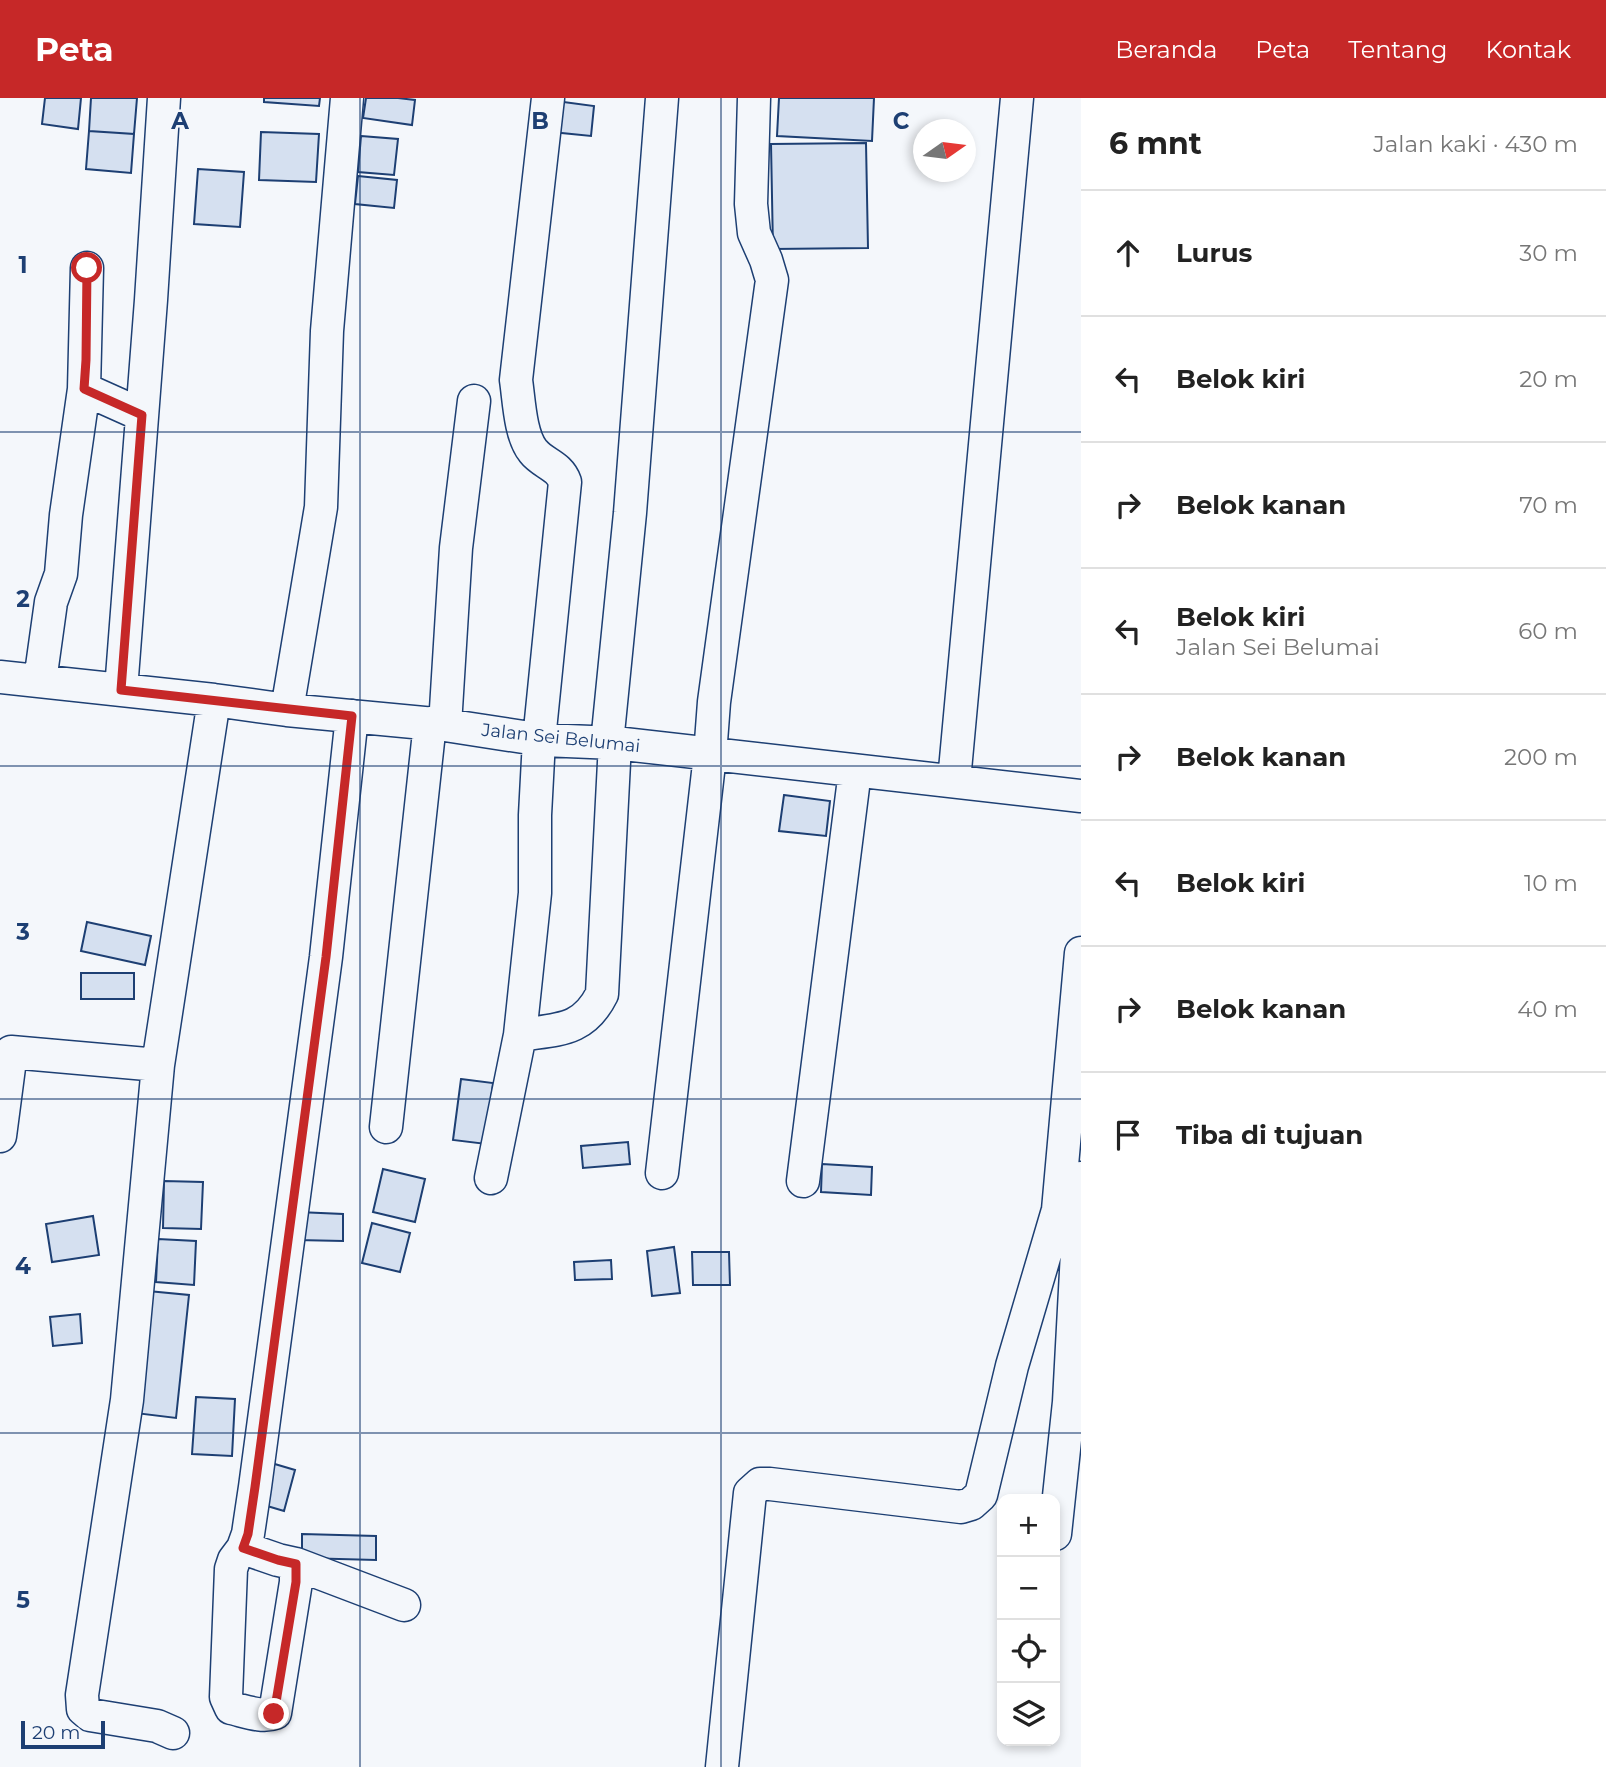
<!DOCTYPE html>
<html lang="id">
<meta charset="utf-8">
<style>
:root{--surface:#fff;--page:#f2f2f2;--text:#222;--muted:#767676;--line:#e0e0e0;--accent:#c62828}
body{margin:0;font-family:Montserrat,sans-serif;background:var(--page);color:var(--text)}
.controls{position:absolute;right:21px;bottom:21px;display:grid;overflow:hidden;border-radius:14px;box-shadow:0 4px 10px #0003}
.controls button{width:63px;height:63px;display:grid;place-items:center;padding:0;border:0;border-bottom:2px solid var(--line);background:var(--surface);color:var(--text);font:35px sans-serif}
.compass{position:absolute;left:913px;top:21px;width:63px;height:63px;border-radius:50%;background:var(--surface);box-shadow:0 4px 10px #0003;rotate:76deg}
.scale{position:absolute;left:21px;bottom:18px;width:84px;box-sizing:border-box;padding-left:7px;border:4px solid #1d3f73;border-top:0;font-size:19px;line-height:24px;white-space:nowrap;color:#1d3f73;-webkit-text-stroke:5px #f4f7fb;paint-order:stroke}
.stop{position:absolute;width:21px;height:21px;margin:-16px;border:5px solid #c62828;border-radius:50%;background:#fff}
.stop.end{background:#c62828;border-color:#fff;box-shadow:0 2px 7px #0008}
.list{margin:0;padding:0;list-style:none}
h2{display:flex;justify-content:space-between;align-items:center;height:91px;margin:0;padding:0 28px;font-size:30px}
h2 small{font-size:23px;font-weight:400;color:var(--muted)}
.list li{display:grid;grid-template-columns:46px 1fr auto;gap:21px;align-items:center;box-sizing:border-box;height:126px;padding:0 28px;border-top:2px solid var(--line)}
.list b{display:block;font-size:26px;white-space:nowrap}
.list p{margin:0;font-size:23px;white-space:nowrap;color:var(--muted)}
.list em{font-size:23px;font-style:normal;color:var(--muted)}
.icon{flex:none;width:38px;height:38px;fill:none;stroke:currentColor;stroke-width:2;stroke-linecap:round;stroke-linejoin:round}
.map{position:relative;flex:none;width:1081px;height:1669px;overflow:hidden}
header{display:flex;align-items:center;gap:42px;box-sizing:border-box;height:98px;padding:0 35px;background:var(--accent);color:#fff}
header strong{font-size:33px}
nav{display:flex;gap:38px;margin-inline-start:auto;font-size:24px}
main{display:flex}
aside{flex:1;background:var(--surface)}
.map>svg:first-child{display:block}
</style>
<header>
<strong>Peta</strong>
<nav><a>Beranda</a><a>Peta</a><a>Tentang</a><a>Kontak</a></nav>
</header>
<main>
<div class="map">
<svg width="1081" height="1669" viewBox="0 0 1081 1669">
<rect width="100%" height="100%" fill="#f4f7fb"/>
<path fill="#d5e0f0" stroke="#1d3f73" stroke-width="2" d="M45 0H81L78 31 42 26Z
M91 0H137L134 36 89 33Z
M264 0H320L319 8 264 4Z
M366 0H398L415 2 412 27 363 20Z
M779 0H874L872 43 777 38Z
M556 3 594 8 591 38 552 34Z
M89 33 134 36 131 75 86 71Z
M261 34 319 36 316 84 259 82Z
M361 38 398 41 394 77 358 74Z
M866 45 868 150 773 151 771 46Z
M198 71 244 74 240 129 194 126Z
M358 78 397 82 394 110 355 106Z
M784 697 830 703 826 738 779 733Z
M87 824 151 838 145 867 81 853Z
M81 875H134V901H81Z
M461 981 493 985 486 1046 453 1042Z
M628 1044 630 1066 583 1070 581 1048Z
M822 1066 872 1069 871 1097 821 1094Z
M383 1071 425 1081 415 1124 373 1114Z
M164 1083 203 1084 201 1131 163 1130Z
M298 1114 343 1116V1143L297 1142Z
M93 1118 99 1157 52 1164 46 1126Z
M372 1125 410 1135 400 1174 362 1165Z
M158 1141 196 1143 194 1187 156 1184Z
M674 1149 680 1195 652 1198 647 1153Z
M692 1154H729L730 1187H693Z
M611 1162 612 1181 575 1182 574 1164Z
M148 1193 189 1197 176 1320 135 1315Z
M80 1216 82 1245 53 1248 50 1219Z
M196 1299 235 1301 232 1358 192 1356Z
M268 1364 295 1372 284 1413 257 1405Z
M302 1436 376 1438V1462L302 1460Z"/>
<g fill="none" stroke-linecap="round" stroke-linejoin="round">
<defs>
<path id="minor" d="M87 170 84 291 142 317
M0 579 214 602 287 612 445 627 543 642 615 645 1081 698
M40 583 51 504 61 476 66 417 84 291
M121 592 151 202 164 0
M287 612 321 409 327 233 347 0
M445 627 456 450 474 303
M607 645 630 415 662 0
M954 683 1017 0
M520 937C558 931 583 934 602 896L615 645
M386 1029 430 625
M0 1038 11 954 158 967
M662 1075 710 657 714 604 772 182 766 162 754 135 751 106 754 0
M491 1080 520 937 535 795V717L539 642 565 384C559 367 543 366 533 353 520 337 519 302 516 282L548 0
M803 1083 855 673
M1055 1436 1069 1304 1081 1080
M243 1450 234 1462 231 1471 226 1599 231 1610C245 1613 262 1620 275 1615L296 1484V1466L278 1462 243 1450 248 1436 255 1389 326 859 352 618
M296 1466 404 1507
M173 1635 157 1628 90 1617 83 1611 82 1597 127 1302 158 967 214 602
M722 1669 750 1395 760 1386H770L961 1409 971 1406 981 1397 1012 1268 1058 1112 1081 855"/>
</defs>
<use href="#minor" stroke="#1d3f73" stroke-width="35"/>
<use href="#minor" stroke="#f4f7fb" stroke-width="32"/>
</g>
<g fill="none" stroke-linecap="round" stroke-linejoin="round">
<path stroke="#c62828" stroke-width="9" d="M87 170 86 262 84 291 142 317 121 592 352 618 326 859 255 1389 248 1436 243 1450 278 1462 296 1466V1484L274 1616"/>
</g>
<path fill="none" stroke="#1d3f73" stroke-width="2" stroke-opacity="0.55" d="M360 0V1669M721 0V1669M0 334H1081M0 668H1081M0 1001H1081M0 1335H1081"/>
<g text-anchor="middle" dominant-baseline="central" stroke-width="5" stroke-linejoin="round" paint-order="stroke">
<g font-size="18" fill="#1d3f73" stroke="#f4f7fb">
<text transform="translate(561 640) rotate(6)">Jalan Sei Belumai</text>
</g>
</g>
<g font-size="23" text-anchor="middle" font-weight="bold" fill="#1d3f73" stroke="#f4f7fb" stroke-width="5" stroke-linejoin="round" paint-order="stroke">
<text x="180" y="31">A</text>
<text x="540" y="31">B</text>
<text x="901" y="31">C</text>
<text x="23" y="175">1</text>
<text x="23" y="509">2</text>
<text x="23" y="842">3</text>
<text x="23" y="1176">4</text>
<text x="23" y="1510">5</text>
</g>
</svg>
<div class="controls">
<button>+</button>
<button>−</button>
<button><svg class="icon" aria-label="locate" viewBox="0 0 24 24"><circle cx="12" cy="12" r="6"/><path d="M12 2v4M12 18v4M2 12h4M18 12h4"/></svg></button>
<button><svg class="icon" aria-label="layers" viewBox="0 0 24 24"><path d="M12 4l9 5-9 5-9-5zM3 14l9 5 9-5"/></svg></button>
</div>
<svg class="compass" viewBox="-18 -18 36 36"><path d="M0-13l5 13h-10z" fill="#e53935"/><path d="M0 13l5-13h-10z" fill="#767676"/></svg>
<div class="scale">20 m</div>
<div class="stop" style="left:87px;top:170px"></div>
<div class="stop end" style="left:274px;top:1616px"></div>
</div>
<aside>
<h2>6 mnt<small>Jalan kaki · 430 m</small></h2>
<ul class="list">
<li><svg class="icon" aria-label="ahead" viewBox="0 0 24 24"><path d="M12 20V5M6 11l6-6 6 6"/></svg><div><b>Lurus</b></div><em>30 m</em></li>
<li><svg class="icon" aria-label="left" viewBox="0 0 24 24"><path d="M17 20v-9H6M10 6l-5 5 5 5"/></svg><div><b>Belok kiri</b></div><em>20 m</em></li>
<li><svg class="icon" aria-label="right" viewBox="0 0 24 24"><path d="M7 20v-9h11M14 6l5 5-5 5"/></svg><div><b>Belok kanan</b></div><em>70 m</em></li>
<li><svg class="icon" aria-label="left" viewBox="0 0 24 24"><path d="M17 20v-9H6M10 6l-5 5 5 5"/></svg><div><b>Belok kiri</b><p>Jalan Sei Belumai</p></div><em>60 m</em></li>
<li><svg class="icon" aria-label="right" viewBox="0 0 24 24"><path d="M7 20v-9h11M14 6l5 5-5 5"/></svg><div><b>Belok kanan</b></div><em>200 m</em></li>
<li><svg class="icon" aria-label="left" viewBox="0 0 24 24"><path d="M17 20v-9H6M10 6l-5 5 5 5"/></svg><div><b>Belok kiri</b></div><em>10 m</em></li>
<li><svg class="icon" aria-label="right" viewBox="0 0 24 24"><path d="M7 20v-9h11M14 6l5 5-5 5"/></svg><div><b>Belok kanan</b></div><em>40 m</em></li>
<li><svg class="icon" aria-label="arrive" viewBox="0 0 24 24"><path d="M6 21V4h12l-3 4 3 4H6"/></svg><div><b>Tiba di tujuan</b></div></li>
</ul>
</aside>
</main>
